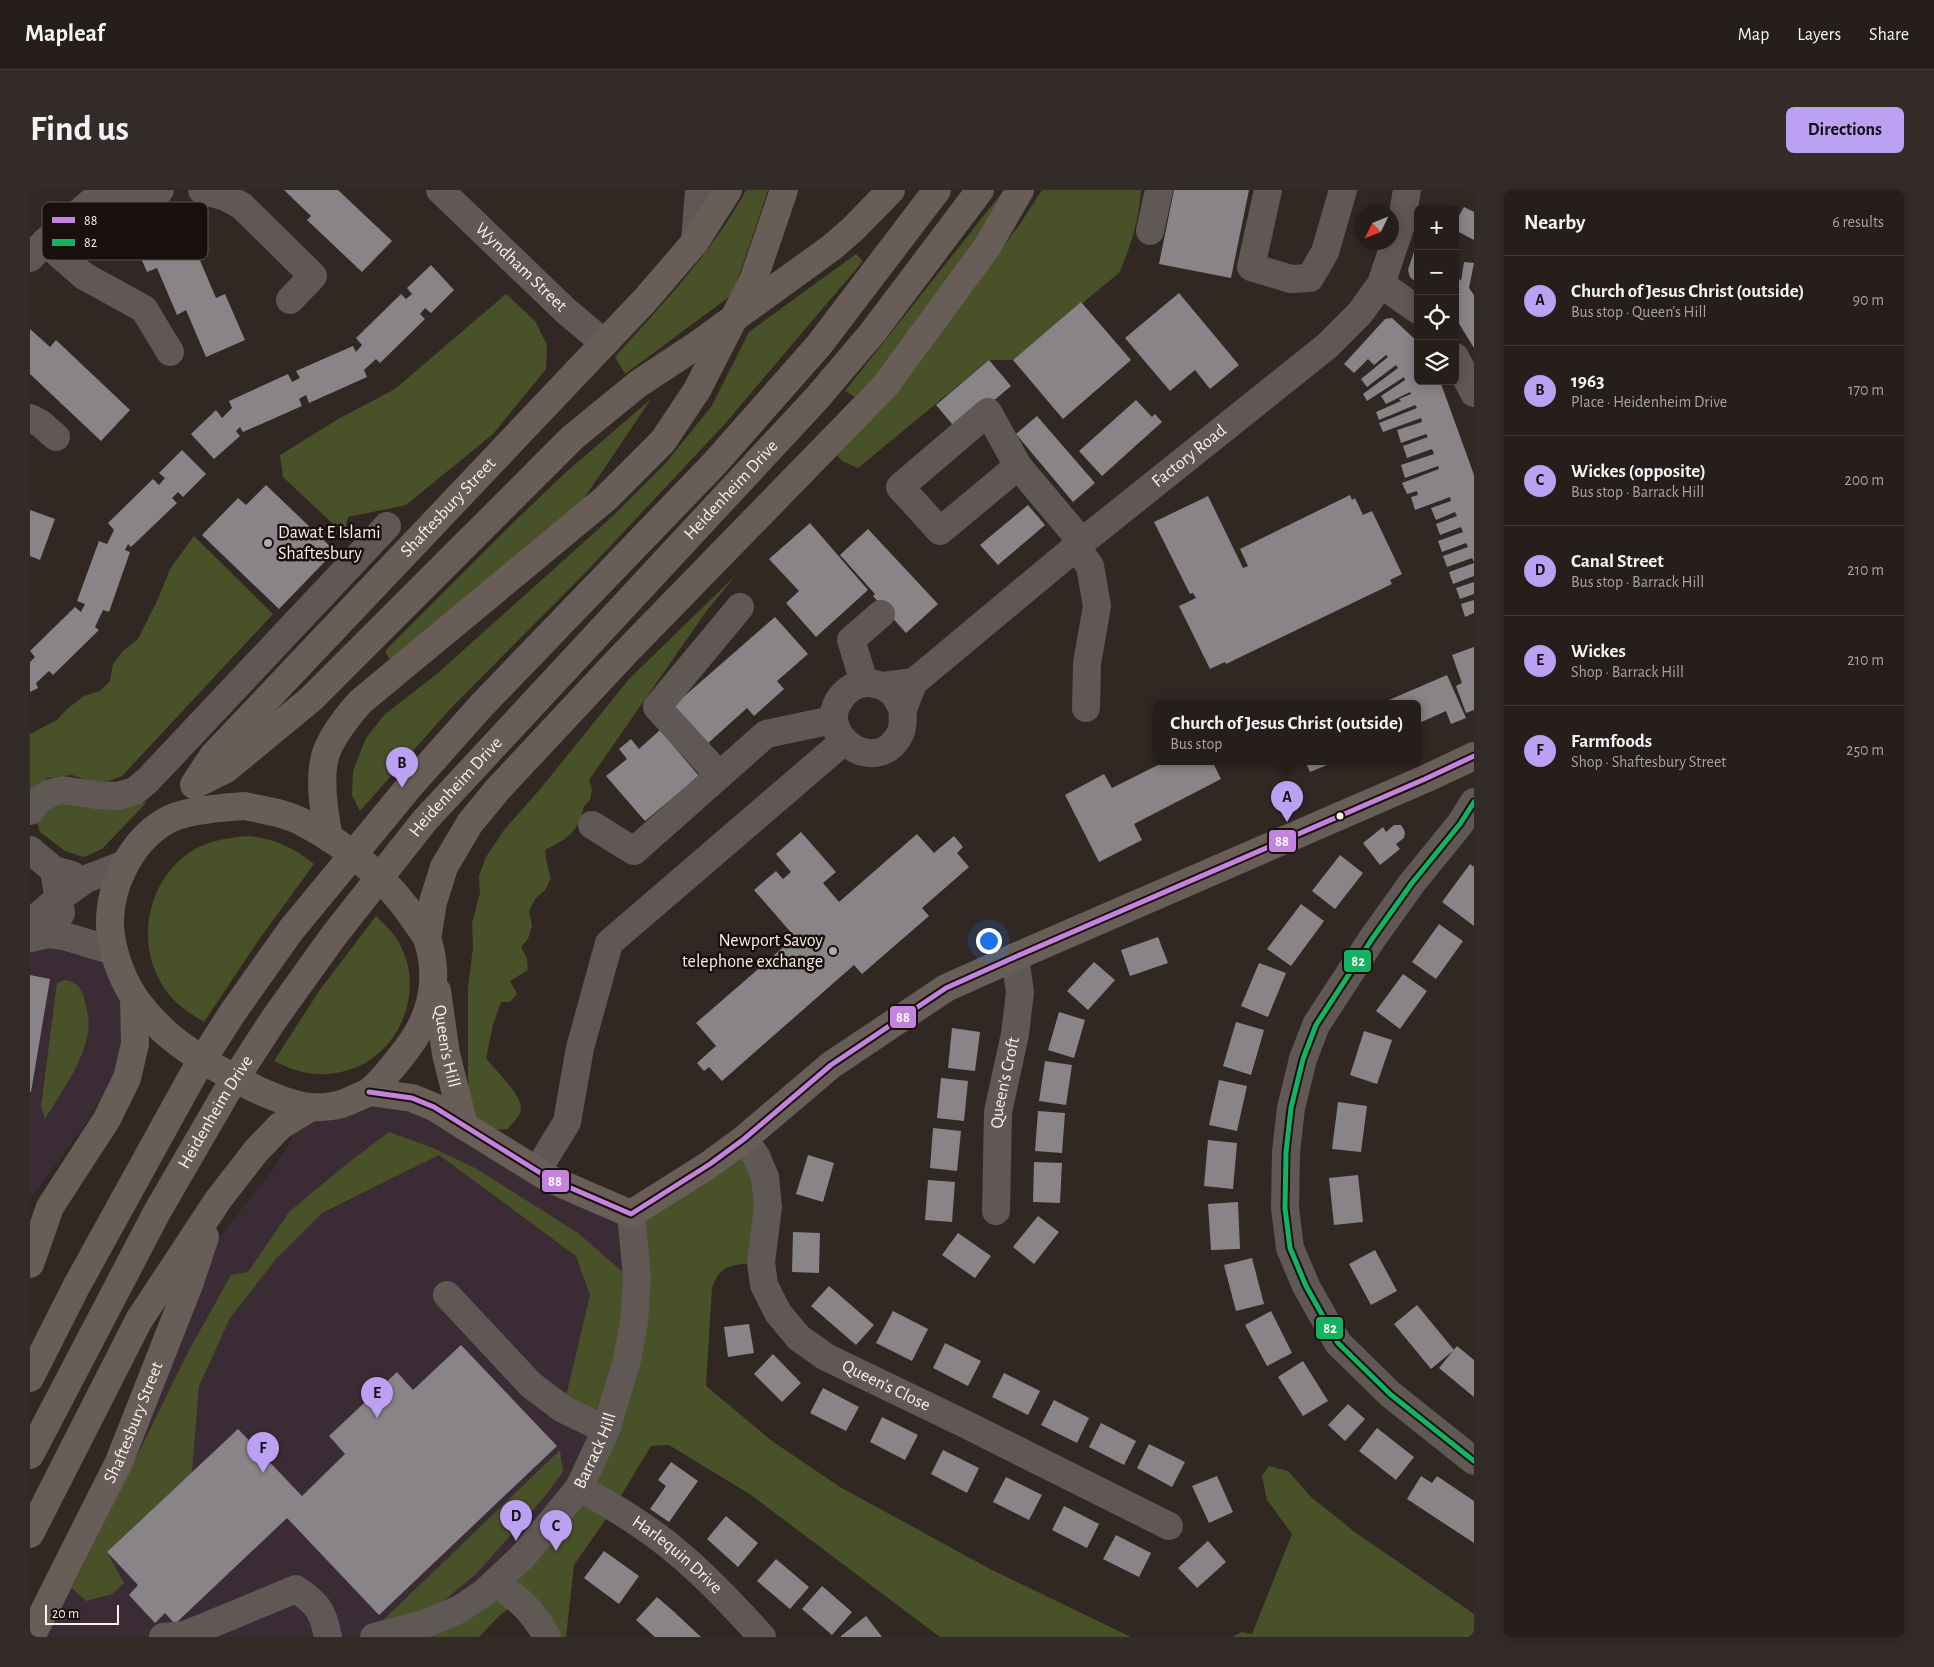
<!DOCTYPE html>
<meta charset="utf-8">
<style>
:root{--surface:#261e1a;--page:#322b27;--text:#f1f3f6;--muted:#a4a2a2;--line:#423c39;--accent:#bca0f2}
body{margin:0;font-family:"Alegreya Sans",sans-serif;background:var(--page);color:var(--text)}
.controls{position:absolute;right:15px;top:15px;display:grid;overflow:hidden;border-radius:8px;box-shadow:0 2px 12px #0003}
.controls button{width:45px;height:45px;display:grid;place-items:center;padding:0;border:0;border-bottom:1px solid var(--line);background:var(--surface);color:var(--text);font:25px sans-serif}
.compass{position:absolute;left:1324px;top:15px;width:45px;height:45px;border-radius:50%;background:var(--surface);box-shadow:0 2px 12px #0003;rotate:227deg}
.scale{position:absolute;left:15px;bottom:12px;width:74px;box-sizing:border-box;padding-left:5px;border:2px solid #fbeee9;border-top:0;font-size:14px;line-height:18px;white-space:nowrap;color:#fbeee9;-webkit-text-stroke:4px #19100d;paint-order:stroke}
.you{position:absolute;left:958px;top:750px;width:18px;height:18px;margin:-12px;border:4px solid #fff;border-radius:50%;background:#1a73e8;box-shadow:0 0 0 8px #1a73e833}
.badge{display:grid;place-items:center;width:32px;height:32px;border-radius:50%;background:var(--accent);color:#111;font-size:16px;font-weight:700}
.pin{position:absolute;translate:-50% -41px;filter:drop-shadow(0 1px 2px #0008)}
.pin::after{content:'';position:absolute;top:26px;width:18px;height:15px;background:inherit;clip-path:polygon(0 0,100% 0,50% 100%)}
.popup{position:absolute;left:1123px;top:510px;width:268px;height:65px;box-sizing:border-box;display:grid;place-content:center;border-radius:8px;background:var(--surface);filter:drop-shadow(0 1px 4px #0005);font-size:16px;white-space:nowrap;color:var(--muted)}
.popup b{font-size:19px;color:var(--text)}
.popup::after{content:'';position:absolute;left:50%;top:100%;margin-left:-10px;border:10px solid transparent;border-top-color:var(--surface)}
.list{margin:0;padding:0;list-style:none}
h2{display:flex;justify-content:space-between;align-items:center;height:65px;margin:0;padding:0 20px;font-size:21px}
h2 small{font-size:16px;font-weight:400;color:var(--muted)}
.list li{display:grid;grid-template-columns:32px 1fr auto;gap:15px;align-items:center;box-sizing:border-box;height:90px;padding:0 20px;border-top:1px solid var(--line)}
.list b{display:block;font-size:19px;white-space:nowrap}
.list p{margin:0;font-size:16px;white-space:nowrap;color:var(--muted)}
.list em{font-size:16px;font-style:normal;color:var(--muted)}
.icon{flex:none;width:28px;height:28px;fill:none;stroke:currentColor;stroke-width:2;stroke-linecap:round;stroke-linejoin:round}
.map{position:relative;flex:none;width:1444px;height:1447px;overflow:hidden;border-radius:8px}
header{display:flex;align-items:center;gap:30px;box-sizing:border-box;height:70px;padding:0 25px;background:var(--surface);border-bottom:1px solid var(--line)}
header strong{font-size:24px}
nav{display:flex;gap:28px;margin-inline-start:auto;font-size:18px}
.intro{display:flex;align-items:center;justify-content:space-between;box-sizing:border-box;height:120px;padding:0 30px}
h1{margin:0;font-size:35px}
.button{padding:12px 22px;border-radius:8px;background:var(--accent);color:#111;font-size:18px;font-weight:700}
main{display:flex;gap:30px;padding:0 30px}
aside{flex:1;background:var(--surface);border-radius:8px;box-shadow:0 2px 12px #0003}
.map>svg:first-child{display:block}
</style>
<header>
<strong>Mapleaf</strong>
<nav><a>Map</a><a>Layers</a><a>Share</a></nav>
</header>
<div class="intro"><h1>Find us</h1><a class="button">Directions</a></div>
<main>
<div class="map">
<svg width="1444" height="1447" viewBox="0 0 1444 1447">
<rect width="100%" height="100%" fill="#322823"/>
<path fill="#3b2b34" d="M0 748 56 752 104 807 88 878 76 901 53 938 0 1009Z
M339 902 601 1024 576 1240 466 1393 344 1447H1L160 1092 193 1043 242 981 281 917Z"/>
<path fill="#485128" d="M716 0H738L703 104 595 184 585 167C632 114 683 62 716 0Z
M974 0H982L910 103 828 209 815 201Z
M1012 0H1111C1109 29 1101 57 1089 83L983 170H959L828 278 812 271 805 263 895 161 990 34Z
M826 64 833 71 693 236 557 381 420 519 330 621 322 605 323 581 336 548 354 525 408 483 584 325 634 275 681 217 719 142Z
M476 104 505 131 517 155 516 179 463 244 376 315 318 327 314 344 253 287 250 265 310 228 365 199Z
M621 209 553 310 360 470 355 461 486 330 535 283Z
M164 346 243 424 92 586 79 591H60L42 585 17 588 0 601V544L27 530 37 519 54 506 70 501 80 491 83 474 93 461 108 449 128 409 140 379Z
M706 385 675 423 559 590 562 600 560 610 554 616C548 642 539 648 515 660L517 674 521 688 515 700 506 708 499 720 502 736 498 749 491 757 497 768 498 780 480 791 487 804 480 812H471L463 835 456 868C464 880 497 908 490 923 488 929 481 934 478 939 460 942 453 934 441 923L438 888V798L443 757 442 733 450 703 449 686 456 667 474 640 511 598 599 489Z
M24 611 77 619 117 612 72 659 54 667 35 661 10 642 6 630Z
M219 646C245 649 263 657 284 674L228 751 174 832C164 826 154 820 146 812 101 768 112 688 167 658 183 650 200 647 219 646Z
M346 726C354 734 362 741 368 751 399 803 366 874 306 883 283 887 264 881 244 871L289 801Z
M35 790C47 792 52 799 55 811 57 820 60 832 58 842 53 874 31 902 15 929L11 917 27 793Z
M359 942 403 958 445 978 548 1043 595 1084 591 1138 576 1200 565 1224 533 1219 560 1105 546 1066 409 965 292 1023 246 1069 200 1128 169 1196 162 1282 77 1362 94 1393 82 1404 56 1411 42 1398 159 1160 201 1085 218 1082 259 1022 318 973Z
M714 949 726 966 731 1072C706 1076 691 1071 682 1098L676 1196 742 1251 810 1297 960 1379 1101 1447H910L721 1305 639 1255 621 1256 583 1319 544 1375 536 1447H517L490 1410 469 1426 449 1447H344L397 1433 494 1365 584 1214 601 1024Z
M530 1260 533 1282 511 1311 446 1384 406 1417 347 1436Z
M1239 1276 1258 1281 1281 1307 1326 1343 1444 1424V1447H1202L1212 1442 1222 1444 1262 1344 1237 1310 1232 1286Z"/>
<path fill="#898487" d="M254 0H308L362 51 332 82 277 30 281 26Z
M1144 0H1219L1201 88 1129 74Z
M1434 17 1444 22V50L1425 40V33Z
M137 19 156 66 166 61 186 108 195 104 215 150 176 167 156 120 147 125 127 78 117 82 97 36Z
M1388 49V94L1380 87 1378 80Z
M1425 60 1429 61 1427 86 1431 91 1434 72 1444 73 1439 98 1444 105V158L1425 127Z
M401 75 424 100 401 123 395 118 390 124 395 129 350 173 346 169 334 180 337 187 279 213 276 205 269 209 272 216 213 242 210 237 206 241 210 246 184 269 161 244 186 220 192 228 202 218 199 211 258 184 262 192 270 188 266 181 323 156 326 162 332 155 326 148 371 104 376 109 382 104 377 98Z
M1149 103 1209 175 1180 199 1165 180 1140 201 1095 148Z
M1051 112 1101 170 1033 229 983 170Z
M1362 128 1388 152V191H1410L1444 285V372L1442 368 1417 377 1413 366 1438 357 1436 353 1412 362 1408 351 1433 342 1431 337 1410 345 1406 334 1427 326 1425 322 1406 330 1401 318 1421 311 1420 307 1385 320 1381 307 1388 305 1387 301 1377 304 1372 293 1409 279 1408 276 1375 288 1371 275 1404 264 1402 259 1377 268 1373 256 1398 247 1396 244 1371 253 1367 240 1392 232 1391 228 1353 242 1349 233 1387 218 1385 215 1349 230 1346 222 1371 211 1369 209 1381 204 1380 202 1356 214 1351 206 1375 190 1374 187 1337 211 1333 204 1368 178 1366 175 1337 197 1331 189 1358 167 1356 165 1344 175 1338 169 1324 183 1314 174 1355 129Z
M0 139 20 157 26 150 100 220 71 251 0 184Z
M959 170 981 196 928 241 906 215Z
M1106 210 1122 227 1125 224 1132 232 1072 286 1049 261Z
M1007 226 1065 293 1043 312 986 244Z
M152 260 176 284 153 307 148 302 142 308 147 313 101 357 98 354 95 360 100 362 79 422 73 420 65 437 69 440 23 485 19 481 6 493 8 498 0 502V472L5 467 0 461 45 417 51 422 55 414 47 411 69 351 77 354 84 340 78 333 123 289 129 295 135 288 129 283Z
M236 295 305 361 249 419 172 345 208 308 216 315Z
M1320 305 1322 310 1325 308 1333 325 1342 321 1372 384 1360 390 1362 394 1196 474 1195 472 1180 479 1149 416 1166 408 1163 403 1160 404 1124 332 1178 306 1213 378 1218 376 1210 359Z
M998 315 1015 335 968 375 950 355Z
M0 320 25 329 10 370 0 366Z
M780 333 838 400 786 447 756 413 769 401 739 369Z
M838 339 908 414 876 443 843 406 845 404 810 365Z
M1444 373V386L1423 394 1419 382Z
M1444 392V404L1430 409 1426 398Z
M1444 410V423L1435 427 1431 414Z
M745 427 778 464 747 491 754 499 724 526 717 518 676 555 642 517Z
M1444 457V520L1436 523 1426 496 1432 493 1422 465Z
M1417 485 1436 528 1421 534 1416 521 1387 534V513H1352Z
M630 540 669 586 615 631 576 586 597 569 589 559 601 549 609 559Z
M1136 571H1182L1191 589 1104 634 1112 650 1069 672 1035 605 1074 584 1082 598Z
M1275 571H1307L1280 582Z
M1364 635H1371L1375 642 1374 648 1366 654 1370 659 1350 675 1333 653 1353 637 1356 642Z
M771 642 806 682 793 693 809 712 887 644 904 663 924 646 933 657 927 663 939 677 892 718 899 726 832 784 824 775 692 891 679 877 674 881 667 873 686 856 666 833 765 747 724 700 746 681 753 689 761 682 746 664Z
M1310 665 1333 683 1305 719 1282 701Z
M1440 674 1444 677V736L1412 712Z
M1271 714 1294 731 1261 776 1237 759Z
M1409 734 1433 751 1406 789 1382 772Z
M1128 747 1138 773 1100 786 1091 760Z
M1064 772 1085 790 1058 820 1037 801Z
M1229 773 1256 783 1238 827 1211 816Z
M1373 784 1397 801 1370 839 1346 821Z
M0 785 20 789 1 902H0Z
M1029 822 1055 830 1044 868 1018 860Z
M1206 832 1234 840 1221 885 1193 876Z
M922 838 950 842 945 881 918 878Z
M1334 841 1362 850 1347 894 1320 885Z
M1015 871 1042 875 1036 915 1009 911Z
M911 888 938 891 934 931 907 928Z
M1189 890 1217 896 1207 941 1179 935Z
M1308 912 1337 916 1331 962 1302 959Z
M1008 921 1035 923 1032 963 1005 961Z
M903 938 931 941 927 981 900 978Z
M1178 950 1207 953 1203 999 1174 996Z
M778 965 804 973 793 1012 766 1004Z
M1004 972 1032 973 1030 1013 1003 1012Z
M1328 985 1333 1032 1304 1035 1299 988Z
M898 990 925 992 922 1032 895 1030Z
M1208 1012 1210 1059 1181 1060 1178 1014Z
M1008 1026 1029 1042 1004 1074 983 1057Z
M763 1042 790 1043 789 1083 762 1082Z
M928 1043 961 1066 945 1088 912 1065Z
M1345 1060 1367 1101 1341 1115 1319 1074Z
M1222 1068 1234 1114 1206 1121 1194 1075Z
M799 1096 844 1135 826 1155 781 1116Z
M1387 1115 1424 1160 1401 1179 1364 1134Z
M863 1121 898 1139 882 1171 846 1153Z
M1241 1121 1262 1163 1237 1176 1215 1135Z
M719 1134 724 1163 698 1167 694 1137Z
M915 1153 951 1171 938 1196 903 1178Z
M431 1155 527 1256 349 1425 257 1328 145 1434 135 1423 125 1433 99 1405 108 1395 77 1362 208 1239 272 1306 315 1264 299 1246 367 1182 383 1200Z
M1427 1156 1444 1170V1207L1409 1178Z
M743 1164 771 1193 752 1212 724 1184Z
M1273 1171 1298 1211 1273 1226 1248 1187Z
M974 1183 1010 1201 998 1225 962 1207Z
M793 1198 829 1217 816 1241 780 1223Z
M1024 1210 1059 1228 1047 1253 1011 1235Z
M1318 1214 1335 1229 1315 1251 1298 1235Z
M852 1227 888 1245 875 1270 840 1252Z
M1071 1233 1106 1251 1094 1275 1059 1257Z
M1347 1238 1384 1267 1366 1290 1329 1261Z
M1119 1254 1155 1272 1142 1297 1107 1278Z
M913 1260 949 1278 937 1303 901 1284Z
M641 1272 668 1291 639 1332 620 1319 636 1296 628 1290Z
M1187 1286 1203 1322 1179 1333 1162 1296Z
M1391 1286 1402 1293 1407 1286 1444 1311V1353L1377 1309Z
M976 1287 1012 1305 999 1330 963 1312Z
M1034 1316 1069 1334 1057 1358 1022 1340Z
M696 1326 728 1353 708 1377 677 1349Z
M1086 1345 1121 1363 1109 1387 1073 1369Z
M1178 1351 1196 1372 1167 1398 1148 1378Z
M574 1361 609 1386 589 1414 554 1388Z
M746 1369 779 1397 760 1419 727 1391Z
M792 1396 822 1422 802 1445 772 1419Z
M627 1407 642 1420 671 1447H625L606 1430Z
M836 1426 852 1447H811V1446Z"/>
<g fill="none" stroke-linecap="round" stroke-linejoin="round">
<g stroke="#5f5855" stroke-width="28">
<path d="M172 0 196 7 212 16 283 86 260 110"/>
<path id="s1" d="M410 0 536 121 574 153"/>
<path d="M1238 0 1221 77 1261 89 1280 88 1295 62 1313 0"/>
<path d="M1120 41 1129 0"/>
<path d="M15 52 54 86 114 119 140 162"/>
<path d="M665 52 669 0"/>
<path d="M0 68 15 52 67 7 130 0"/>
<path d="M1351 94 1388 120"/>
<path d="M1425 167 1444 203"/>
<path d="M0 228 10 233 26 247"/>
<path d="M988 276 910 341 870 297 958 222 988 276 1052 352"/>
<path d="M1046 357 1060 376 1067 416 1057 473 1056 518"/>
<path d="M831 482 821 450 851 424"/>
<path id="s2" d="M884 492 1052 352 1297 156 1330 123 1351 94 1371 35 1377 0"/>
<path d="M853 496 884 492C880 501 875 512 873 521 872 529 874 536 870 544 846 592 775 539 817 501 824 495 835 491 845 494 861 497 868 507 873 522"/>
<path d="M689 585 627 517 710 417"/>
<path d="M1444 612 1430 634 1382 693 1342 749 1286 835 1273 869 1261 918 1256 962 1255 1018 1260 1058 1276 1096 1308 1153 1360 1204 1444 1271"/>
<path d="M0 621 8 611 20 603 32 600 66 605 87 606 105 601 118 590 357 336"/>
<path d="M562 635 604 661 736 544 793 532"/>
<path d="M0 660 24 680 42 685"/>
<path d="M24 680 31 723"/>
<path d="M0 733 29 708 56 689 95 674"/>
<path d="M0 748 19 744 34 746 84 761"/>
<path id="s3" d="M714 949 726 966 735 987 738 1017 731 1072 734 1095 748 1123 769 1148 796 1167 935 1234 1139 1336"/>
<path d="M507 981 537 932 550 858 579 753 807 557"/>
<path id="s4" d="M966 1021 968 922 985 844 990 802 985 767"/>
<path d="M417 1105 501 1195 533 1219 576 1240"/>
<path id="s5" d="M549 1298C583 1316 619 1338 648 1363 678 1388 706 1418 732 1447"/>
<path d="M466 1393C489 1409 504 1422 517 1447"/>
<path d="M133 1447 155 1445 266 1399C288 1414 293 1421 298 1447"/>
<path id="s6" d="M344 1447 397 1433 430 1419 455 1402 494 1365 549 1298 576 1240 597 1170 604 1132 607 1086 601 1024"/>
</g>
<g stroke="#685e57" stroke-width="28">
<path id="s7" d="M167 590 183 566 616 109 665 52 698 0"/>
<path d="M164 595 196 579 281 509 543 247 608 194 664 157 801 58 823 39 861 0"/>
<path d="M214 616C235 620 255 623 274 633 318 656 362 693 388 735 392 740 396 746 398 751 410 791 401 828 376 860 366 873 350 894 337 903 331 906 325 908 319 911 309 916 293 918 281 917 243 914 166 869 136 843 125 833 113 820 104 807 91 787 81 759 80 735 79 696 101 652 134 632 153 620 192 618 214 616Z"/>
<path d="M299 648C294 623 288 588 296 563 303 544 317 527 330 512L575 309 633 251 667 200 723 91 754 0"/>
<path d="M397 749 403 712 414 677 440 633 468 599 597 461 855 196 957 57 990 0"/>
<path id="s8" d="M407 801 416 864 434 936"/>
<path d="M339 902 382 908 404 917 520 989 601 1024 680 974 714 949 801 875 916 798 985 767 1395 589 1444 566"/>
<path d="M0 1074 20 1017 77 929 97 888 105 854 104 807"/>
<path d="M0 1188 46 1097 164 883 203 822 261 740 379 597 451 516 685 273 789 155 907 0"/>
<path id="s9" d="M0 1265 127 1022 196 903 244 829 305 744 395 630 787 208 843 142 950 0"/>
<path d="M0 1344 109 1130 188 1010 226 961 250 936 281 917"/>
<path id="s10" d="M1 1447 89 1272 160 1092 175 1047"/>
</g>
<defs>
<path id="bus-1" d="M339 902 382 908 404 917 520 989 601 1024 680 974 714 949 801 875 916 798 985 767 1395 589 1444 566"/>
<path id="bus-2" d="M1444 612 1430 634 1382 693 1342 749 1286 835 1273 869 1261 918 1256 962 1255 1018 1260 1058 1276 1096 1308 1153 1360 1204 1444 1271"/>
</defs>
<use href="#bus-1" stroke="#19100d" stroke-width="9"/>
<use href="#bus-2" stroke="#19100d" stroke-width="9"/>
<use href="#bus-1" stroke="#c483df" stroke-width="5"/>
<use href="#bus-2" stroke="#13b361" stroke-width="5"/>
</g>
<g fill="#b5a9a4" stroke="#19100d" stroke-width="2">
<circle cx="238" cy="353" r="5"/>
<circle cx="803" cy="761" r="5"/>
</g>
<circle fill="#fbeee9" stroke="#19100d" stroke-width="2" cx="1310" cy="626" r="4.5"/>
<g text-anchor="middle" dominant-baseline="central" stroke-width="5" stroke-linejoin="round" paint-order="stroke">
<g font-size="18" fill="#fbeee9" stroke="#19100d">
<text stroke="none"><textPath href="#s1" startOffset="112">Wyndham Street</textPath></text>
<text stroke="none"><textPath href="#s2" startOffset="356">Factory Road</textPath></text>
<text stroke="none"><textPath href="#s9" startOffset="1200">Heidenheim Drive</textPath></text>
<text stroke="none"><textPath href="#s7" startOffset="371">Shaftesbury Street</textPath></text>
<text stroke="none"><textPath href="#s9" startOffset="795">Heidenheim Drive</textPath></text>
<text stroke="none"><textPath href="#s8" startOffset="56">Queen's Hill</textPath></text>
<text stroke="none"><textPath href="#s4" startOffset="129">Queen's Croft</textPath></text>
<text stroke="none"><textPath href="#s9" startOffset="390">Heidenheim Drive</textPath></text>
<text stroke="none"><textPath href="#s3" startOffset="316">Queen's Close</textPath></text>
<text stroke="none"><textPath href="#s10" startOffset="238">Shaftesbury Street</textPath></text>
<text stroke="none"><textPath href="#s6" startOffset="302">Barrack Hill</textPath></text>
<text stroke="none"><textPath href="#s5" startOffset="119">Harlequin Drive</textPath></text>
</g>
<g font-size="18" fill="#fbeee9" stroke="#19100d" text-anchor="start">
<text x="248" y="343">Dawat E Islami<tspan x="248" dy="21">Shaftesbury</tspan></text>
<text x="793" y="751" text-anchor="end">Newport Savoy<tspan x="793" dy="21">telephone exchange</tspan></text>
</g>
</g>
<rect x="12" y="12" width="166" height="58" rx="8" fill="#19100d" stroke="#5d534f" stroke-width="1"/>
<rect x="22" y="27" width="23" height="6" fill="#c483df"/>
<rect x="22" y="49" width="23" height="7" fill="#13b361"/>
<g font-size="14" fill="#fbeee9">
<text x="54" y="35">88</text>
<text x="54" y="57">82</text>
</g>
<g stroke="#19100d" stroke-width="2">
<rect x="1238" y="639" width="29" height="24" rx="5" fill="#c483df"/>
<rect x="1313" y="759" width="29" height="24" rx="5" fill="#13b361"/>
<rect x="859" y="815" width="28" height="24" rx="5" fill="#c483df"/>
<rect x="511" y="979" width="29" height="24" rx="5" fill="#c483df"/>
<rect x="1285" y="1126" width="29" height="24" rx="5" fill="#13b361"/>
</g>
<g font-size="14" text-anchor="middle" font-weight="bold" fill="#fff">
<text x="1252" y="656">88</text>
<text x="1328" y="776">82</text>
<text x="873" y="832">88</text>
<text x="525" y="996">88</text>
<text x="1300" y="1143">82</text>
</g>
</svg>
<div class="controls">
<button>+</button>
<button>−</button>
<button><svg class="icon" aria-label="locate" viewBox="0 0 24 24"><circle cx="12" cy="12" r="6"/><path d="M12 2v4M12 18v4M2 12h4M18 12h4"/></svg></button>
<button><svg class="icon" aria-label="layers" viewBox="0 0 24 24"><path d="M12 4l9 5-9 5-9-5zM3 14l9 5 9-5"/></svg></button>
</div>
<svg class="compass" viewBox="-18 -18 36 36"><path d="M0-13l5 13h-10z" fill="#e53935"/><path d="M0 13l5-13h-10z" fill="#a4a2a2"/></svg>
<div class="scale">20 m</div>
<div class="you"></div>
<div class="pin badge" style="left:1257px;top:632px">A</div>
<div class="popup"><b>Church of Jesus Christ (outside)</b>Bus stop</div>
<div class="pin badge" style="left:372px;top:598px">B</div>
<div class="pin badge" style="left:526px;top:1361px">C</div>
<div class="pin badge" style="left:486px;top:1351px">D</div>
<div class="pin badge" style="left:347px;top:1228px">E</div>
<div class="pin badge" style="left:233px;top:1283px">F</div>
</div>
<aside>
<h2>Nearby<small>6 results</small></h2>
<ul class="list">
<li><span class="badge">A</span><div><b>Church of Jesus Christ (outside)</b><p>Bus stop · Queen's Hill</p></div><em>90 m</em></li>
<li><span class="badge">B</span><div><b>1963</b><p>Place · Heidenheim Drive</p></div><em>170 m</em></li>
<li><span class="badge">C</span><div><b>Wickes (opposite)</b><p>Bus stop · Barrack Hill</p></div><em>200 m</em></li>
<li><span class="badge">D</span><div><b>Canal Street</b><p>Bus stop · Barrack Hill</p></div><em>210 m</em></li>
<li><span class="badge">E</span><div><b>Wickes</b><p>Shop · Barrack Hill</p></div><em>210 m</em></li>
<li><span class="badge">F</span><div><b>Farmfoods</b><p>Shop · Shaftesbury Street</p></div><em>250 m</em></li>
</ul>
</aside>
</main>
